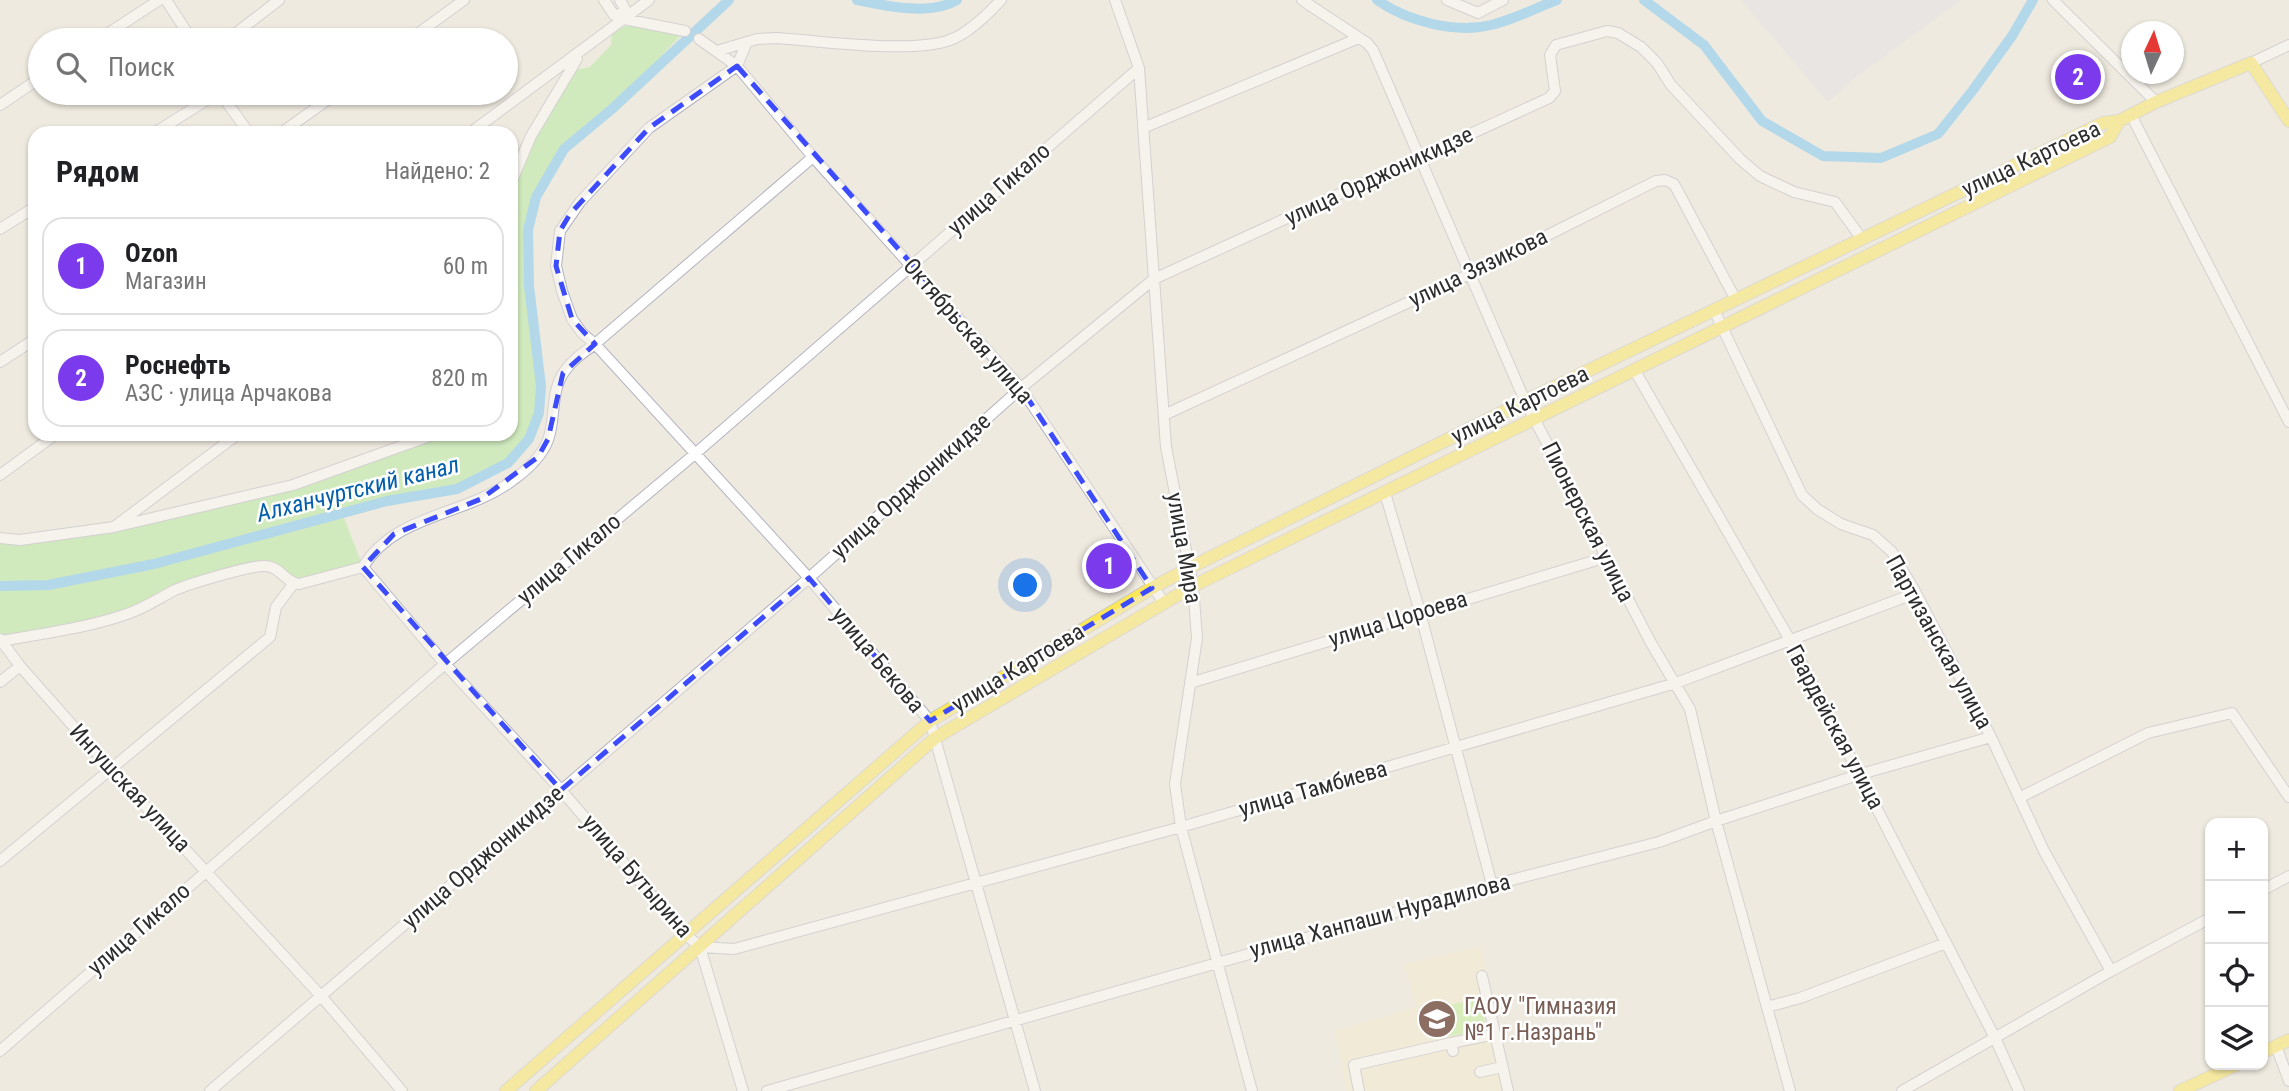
<!DOCTYPE html>
<html lang="ru">
<meta charset="utf-8">
<style>
:root{--surface:#fff;--page:#f6f6f6;--text:#202124;--muted:#757577;--line:#e0e0e0;--accent:#7c3aed}
body{margin:0;font-family:"Roboto Condensed",sans-serif;background:var(--page);color:var(--text)}
.controls{position:absolute;right:21px;bottom:21px;display:grid;overflow:hidden;border-radius:14px;box-shadow:0 2px 5px #0004}
.controls button{width:63px;height:63px;display:grid;place-items:center;padding:0;border:0;border-bottom:2px solid var(--line);background:var(--surface);color:var(--text);font:35px sans-serif}
.compass{position:absolute;left:2121px;top:21px;width:63px;height:63px;border-radius:50%;background:var(--surface);box-shadow:0 2px 5px #0004;rotate:4deg}
.you{position:absolute;left:1026px;top:586px;width:24px;height:24px;margin:-18px;border:5px solid #fff;border-radius:50%;background:#1a73e8;box-shadow:0 0 0 10px #1a73e833}
.badge{display:grid;place-items:center;width:46px;height:46px;border-radius:50%;background:var(--accent);color:#fff;font-size:23px;font-weight:700}
.pin{position:absolute;translate:-50% -50%;border:4px solid #fff;box-shadow:0 2px 7px #0006}
.list{margin:0;padding:0;list-style:none}
h2{display:flex;justify-content:space-between;align-items:center;height:91px;margin:0;padding:0 28px;font-size:30px}
h2 small{font-size:23px;font-weight:400;color:var(--muted)}
.list li{display:grid;grid-template-columns:46px 1fr auto;gap:21px;align-items:center;box-sizing:border-box;height:98px;margin:0 14px 14px;padding:0 14px;border:2px solid var(--line);border-radius:21px}
.list b{display:block;font-size:26px;white-space:nowrap}
.list p{margin:0;font-size:23px;white-space:nowrap;color:var(--muted)}
.list em{font-size:23px;font-style:normal;color:var(--muted)}
.icon{flex:none;width:38px;height:38px;fill:none;stroke:currentColor;stroke-width:2;stroke-linecap:round;stroke-linejoin:round}
.map{position:relative;flex:none;width:2289px;height:1091px;overflow:hidden}
.search{position:absolute;background:var(--surface);box-shadow:0 2px 5px #0004;left:28px;top:28px;width:490px;height:77px;display:flex;align-items:center;gap:18px;box-sizing:border-box;padding:0 24px;border-radius:38px;color:var(--muted);font-size:26px}
.panel{position:absolute;background:var(--surface);box-shadow:0 2px 5px #0004;left:28px;top:126px;width:490px;height:315px;border-radius:21px}
.map>svg:first-child{display:block}
</style>
<div class="map">
<svg width="2289" height="1091" viewBox="0 0 2289 1091">
<rect width="100%" height="100%" fill="#efeadf"/>
<path fill="#e3e0e8" d="M1741 0H1961L1851 81 1828 102Z"/>
<path fill="#f2eace" d="M1481 946 1513 1091H1347L1335 1031 1417 1007 1404 964Z"/>
<path fill="#abea98" d="M632 25 681 35 612 109 565 149 536 197 528 230 529 286 541 386 539 413 529 439 508 463 457 489 387 501 342 513 363 567 299 584 274 567 177 590 127 614 0 639V538L114 527 293 485 435 434H511V183L531 136 574 70 590 67 611 45 612 34 621 27Z"/>
<path fill="#bff193" d="M1481 999 1486 1030 1431 1039 1426 1009Z"/>
<g fill="none" stroke-linecap="round" stroke-linejoin="round">
<path stroke="#6bc3f8" stroke-width="10" d="M857 0C886 6 931 16 957 0
M1377 0C1407 21 1455 34 1491 25 1513 20 1535 8 1557 0
M1644 0 1704 45 1762 121 1823 156 1881 158 1938 134 1973 90 2012 36 2033 0
M0 586 48 585 154 564 387 501 457 489 508 463 529 439 539 413 541 386 529 286 528 230 536 197 564 149 612 109 729 0"/>
<defs>
<path id="minor" d="M166 0 192 40
M604 0 614 15 620 14 624 19 685 31
M620 0 625 9 620 14
M1115 0 1139 68 1166 447 1193 586 1197 638 1175 784 1181 827 1252 1091
M1302 0 1367 43 1373 50 1525 401 1651 643 1690 709 1716 821 1790 1091
M1447 0 1478 13 1503 0
M2053 0 2156 102
M699 39 737 66 813 157 1021 388 1164 603
M98 40 159 0
M227 40 279 0
M409 40 464 0
M746 44 737 66 649 128 580 202 560 231 556 266 562 291 572 319 582 333 595 344 809 578 930 721 1035 1091
M717 51 757 39 777 38C821 41 911 54 950 40 969 33 987 15 1001 0
M2251 63 2289 45
M220 93 249 133
M0 105 40 78
M2131 115 2289 422
M1143 128 1359 38
M154 133 218 93
M281 133 337 93
M470 133 649 0
M511 183 531 136 577 59
M0 229 35 207
M1714 310 1802 495 1817 509 1841 524 1873 535 1892 552 1916 593 1991 737 2044 851 2111 971
M0 362 35 339
M1635 371 1790 640 1995 1038 2019 1091
M1164 415 1470 274 1656 181 1665 180 1674 184 1736 300
M0 475 56 434
M1385 493 1420 612 1492 885
M114 527 293 485 435 434
M0 538 20 540 114 527 238 434
M363 567 445 664 561 790 684 933 700 947 743 1091
M0 639 20 666 111 769 321 996 402 1091
M2 641C44 633 87 628 127 614 145 608 159 598 175 590 189 584 248 566 263 566 280 565 284 582 299 584L363 567C396 513 466 516 513 480 527 470 542 456 548 440 556 418 550 393 564 372 572 360 584 352 595 344L813 157
M0 682 20 666
M1190 683 1607 557
M2019 798 2148 733 2232 713 2289 797
M0 861 270 637 276 607 294 583
M2263 890 2289 876
M700 947 734 949 1181 827 1676 683 1916 593
M1482 976 1508 1091
M1767 1007 1800 998 1946 943
M2276 1046 2289 1081
M0 1051 445 664 696 453 1139 68
M1453 1051 1451 1043 1495 1034
M1480 1072 1502 1067
M210 1091 809 578 1021 388 1154 279 1549 98 1555 91 1550 55 1556 45 1607 31 1618 33 1641 47 1657 63 1671 85 1740 159 1760 176 1794 192 1835 202 1862 239
M767 1091 1492 885 1659 842 1716 821 1861 774 1991 737
M1359 1091 1354 1065 1451 1043
M1902 1091 2111 971 2210 918"/>
<path id="major" d="M2263 1052 2289 1040
M506 1091 930 721 1152 588 1191 567 1525 401 2103 123 2119 121 2156 102 2251 63 2289 121
M536 1091 935 738 1193 586 2110 137 2119 121
M2180 1091 2236 1065"/>
</defs>
<use href="#minor" stroke="#b3b3c2" stroke-width="12"/>
<use href="#major" stroke="#c8c8c8" stroke-width="14"/>
<use href="#minor" stroke="#fff" stroke-width="10"/>
<use href="#major" stroke="#fce758" stroke-width="12"/>
</g>
<path d="M0 0H2289V1091H0ZM737 66 1021 388 1152 588 930 721 809 578 561 790 363 567 394 534 481 499 538 457 548 439 563 373 595 344 572 319 556 266 560 231 570 214 649 128Z" fill="#efeadf" fill-opacity=".55" fill-rule="evenodd"/>
<path fill="none" stroke="#3d4bff" stroke-width="5" stroke-dasharray="14 9" stroke-linejoin="round" d="M737 66 1021 388 1152 588 930 721 809 578 561 790 363 567 394 534 481 499 538 457 548 439 563 373 595 344 572 319 556 266 560 231 570 214 649 128Z"/>
<defs>
<symbol id="school-disc" viewBox="-11 -11 22 22"><circle r="9.5" fill="#8d6e63" stroke="#fff"/><path d="M0-5L7-2L0 1L-7-2ZM-4 1L0 2.5L4 1V4Q0 6-4 4Z" fill="#fff"/></symbol>
</defs>
<g fill-rule="evenodd">
<use href="#school-disc" x="1415" y="997" width="44" height="44"/>
</g>
<g text-anchor="middle" dominant-baseline="central" stroke-width="5" stroke-linejoin="round" paint-order="stroke">
<g font-size="23" fill="#2d2d2d" stroke="#fff">
<text transform="translate(2031 159) rotate(-25)">улица Картоева</text>
<text transform="translate(1379 176) rotate(-25)">улица Орджоникидзе</text>
<text transform="translate(999 189) rotate(-41)">улица Гикало</text>
<text transform="translate(1478 268) rotate(-26)">улица Зязикова</text>
<text transform="translate(968 331) rotate(49)">Октябрьская улица</text>
<text transform="translate(1520 405) rotate(-26)">улица Картоева</text>
<text transform="translate(911 486) rotate(-42)">улица Орджоникидзе</text>
<text transform="translate(1588 522) rotate(63)">Пионерская улица</text>
<text transform="translate(1184 548) rotate(80)">улица Мира</text>
<text transform="translate(569 559) rotate(-40)">улица Гикало</text>
<text transform="translate(1398 619) rotate(-17)">улица Цороева</text>
<text transform="translate(1939 642) rotate(61)">Партизанская улица</text>
<text transform="translate(878 660) rotate(50)">улица Бекова</text>
<text transform="translate(1018 668) rotate(-31)">улица Картоева</text>
<text transform="translate(1835 727) rotate(62)">Гвардейская улица</text>
<text transform="translate(130 788) rotate(47)">Ингушская улица</text>
<text transform="translate(1313 789) rotate(-16)">улица Тамбиева</text>
<text transform="translate(483 857) rotate(-41)">улица Орджоникидзе</text>
<text transform="translate(637 876) rotate(49)">улица Бутырина</text>
<text transform="translate(1380 916) rotate(-15)">улица Ханпаши Нурадилова</text>
<text transform="translate(139 929) rotate(-41)">улица Гикало</text>
</g>
<g font-size="23" fill="#785e54" stroke="#fff" text-anchor="start">
<text x="1464" y="1006">ГАОУ "Гимназия<tspan x="1464" dy="26">№1 г.Назрань"</tspan></text>
</g>
<g font-size="24" font-style="italic" fill="#035fac" stroke="#fff">
<text transform="translate(358 489) rotate(-14)">Алханчуртский канал</text>
</g>
</g>
</svg>
<div class="controls">
<button>+</button>
<button>−</button>
<button><svg class="icon" aria-label="locate" viewBox="0 0 24 24"><circle cx="12" cy="12" r="6"/><path d="M12 2v4M12 18v4M2 12h4M18 12h4"/></svg></button>
<button><svg class="icon" aria-label="layers" viewBox="0 0 24 24"><path d="M12 4l9 5-9 5-9-5zM3 14l9 5 9-5"/></svg></button>
</div>
<svg class="compass" viewBox="-18 -18 36 36"><path d="M0-13l5 13h-10z" fill="#e53935"/><path d="M0 13l5-13h-10z" fill="#757577"/></svg>
<div class="you"></div>
<div class="pin badge" style="left:1109px;top:566px">1</div>
<div class="pin badge" style="left:2078px;top:77px">2</div>
<div class="search"><svg class="icon" aria-label="search" viewBox="0 0 24 24"><circle cx="10" cy="10" r="6"/><path d="M15 15l6 6"/></svg>Поиск</div>
<section class="panel">
<h2>Рядом<small>Найдено: 2</small></h2>
<ul class="list">
<li><span class="badge">1</span><div><b>Ozon</b><p>Магазин</p></div><em>60 m</em></li>
<li><span class="badge">2</span><div><b>Роснефть</b><p>АЗС · улица Арчакова</p></div><em>820 m</em></li>
</ul>
</section>
</div>
